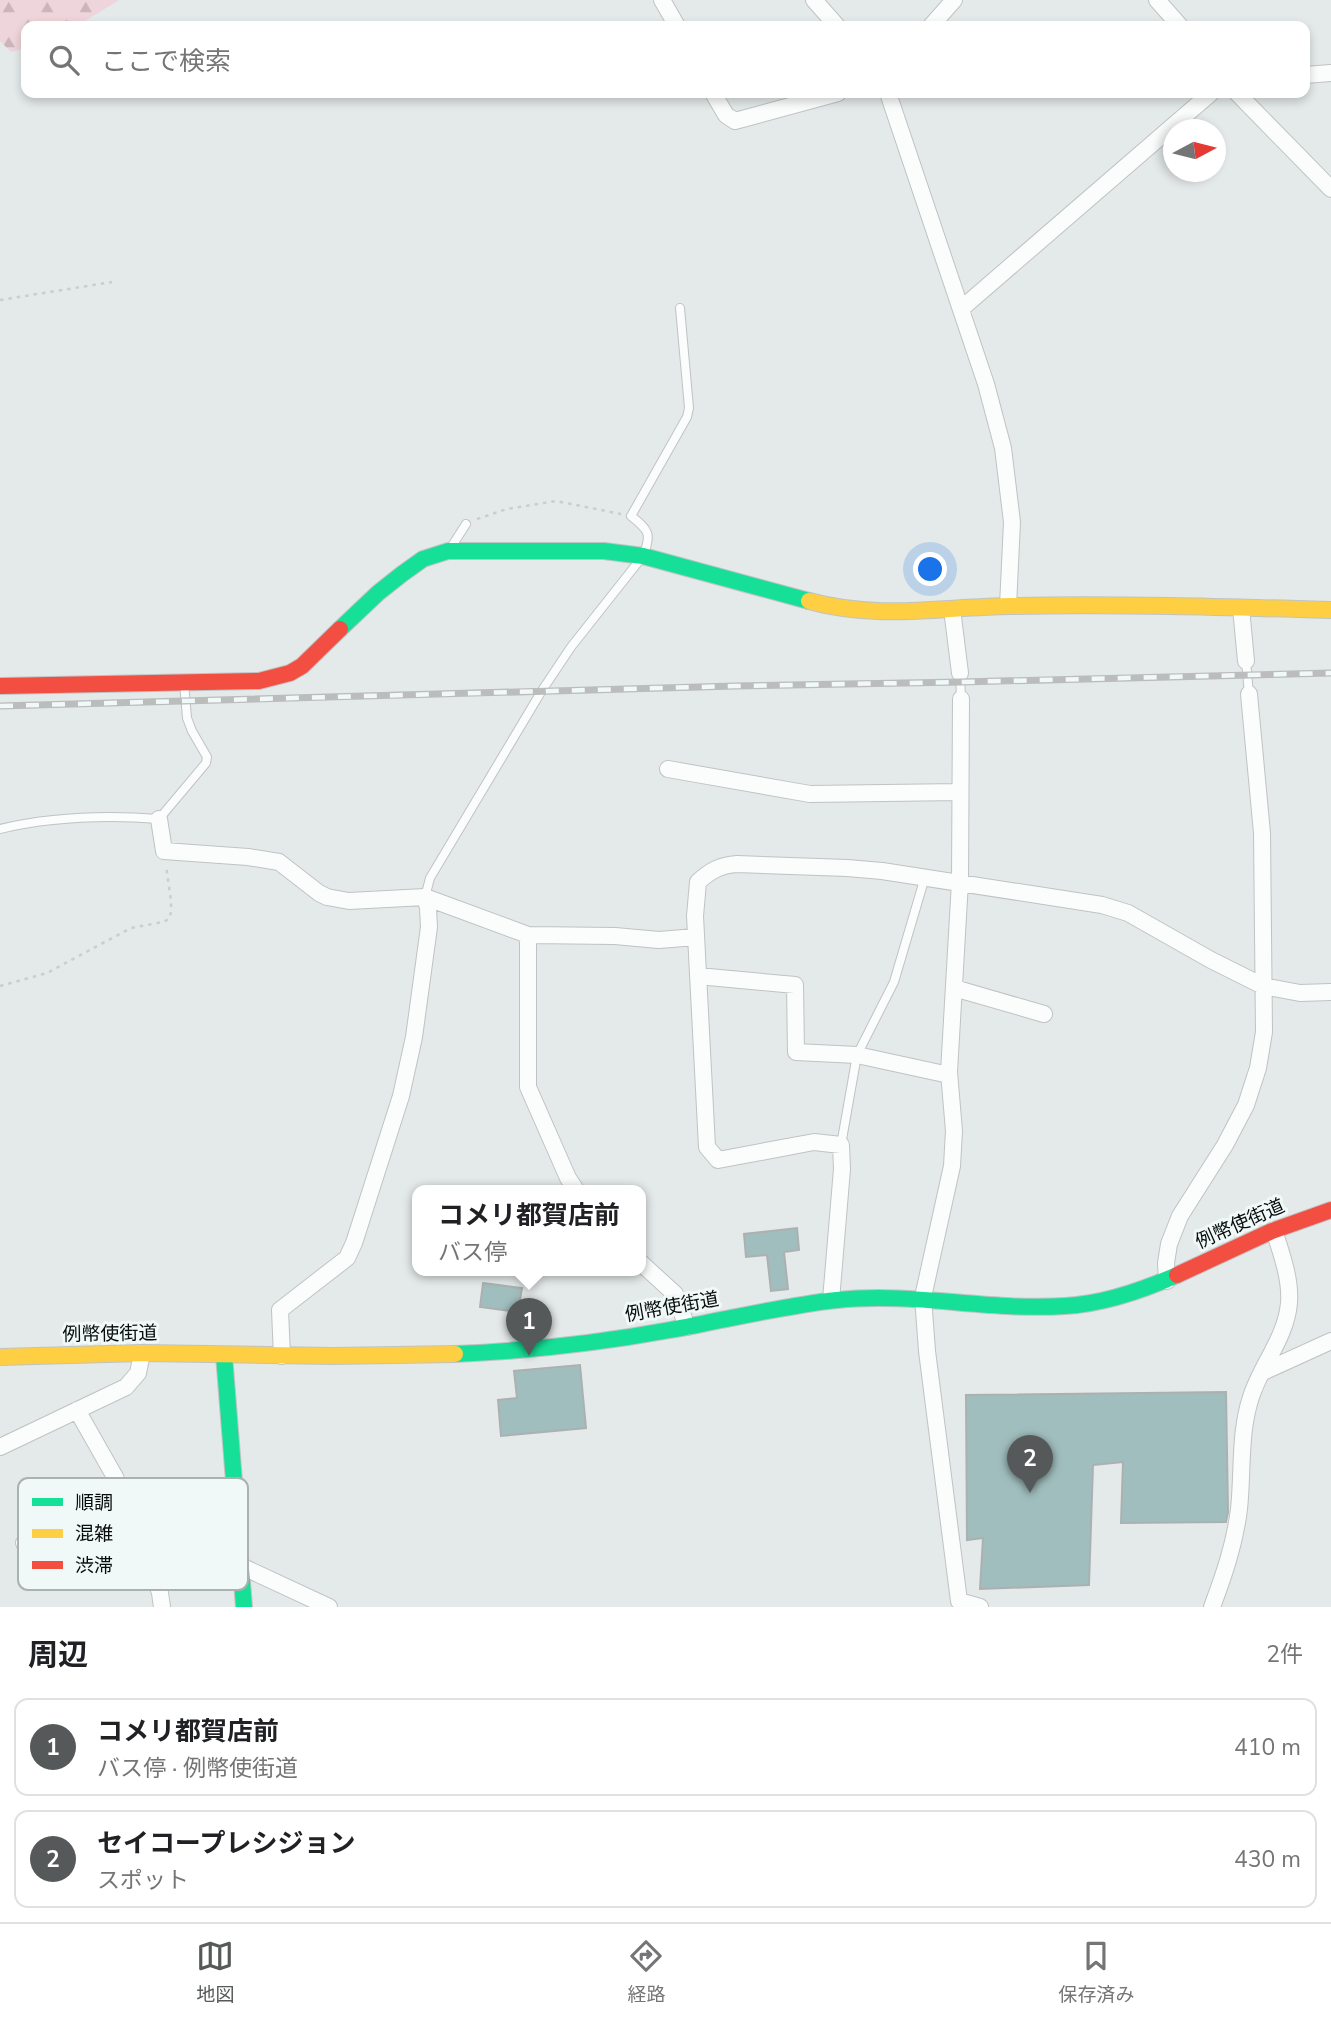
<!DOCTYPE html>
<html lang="ja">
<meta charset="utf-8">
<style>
:root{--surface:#fff;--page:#f2f2f2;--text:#202124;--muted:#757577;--line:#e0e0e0;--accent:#565959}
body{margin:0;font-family:"Nunito Sans","Noto Sans JP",sans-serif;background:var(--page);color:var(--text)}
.compass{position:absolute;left:1163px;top:119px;width:63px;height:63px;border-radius:50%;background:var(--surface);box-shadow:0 4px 10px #0003;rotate:83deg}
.you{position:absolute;left:931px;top:570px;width:24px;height:24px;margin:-18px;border:5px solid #fff;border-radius:50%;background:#1a73e8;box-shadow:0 0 0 10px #1a73e833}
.badge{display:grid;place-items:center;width:46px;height:46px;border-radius:50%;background:var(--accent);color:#fff;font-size:23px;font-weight:700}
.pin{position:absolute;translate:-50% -58px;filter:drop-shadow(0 2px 4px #0008)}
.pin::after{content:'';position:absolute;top:37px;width:24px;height:21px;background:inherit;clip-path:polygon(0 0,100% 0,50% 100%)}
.popup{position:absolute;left:412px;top:1185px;width:234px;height:91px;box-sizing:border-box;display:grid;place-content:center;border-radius:14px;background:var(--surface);filter:drop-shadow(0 2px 5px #0005);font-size:23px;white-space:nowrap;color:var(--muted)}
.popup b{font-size:26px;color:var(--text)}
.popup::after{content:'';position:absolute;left:50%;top:100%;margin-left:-14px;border:14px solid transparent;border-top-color:var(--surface)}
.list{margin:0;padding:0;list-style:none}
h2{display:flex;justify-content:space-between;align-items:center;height:91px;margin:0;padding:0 28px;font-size:30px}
h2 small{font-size:23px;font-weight:400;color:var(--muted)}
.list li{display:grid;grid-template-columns:46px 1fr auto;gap:21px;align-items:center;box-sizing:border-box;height:98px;margin:0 14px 14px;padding:0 14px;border:2px solid var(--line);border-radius:14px}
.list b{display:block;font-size:26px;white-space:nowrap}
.list p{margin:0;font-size:23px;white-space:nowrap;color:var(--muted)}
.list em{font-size:23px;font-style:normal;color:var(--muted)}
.icon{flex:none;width:38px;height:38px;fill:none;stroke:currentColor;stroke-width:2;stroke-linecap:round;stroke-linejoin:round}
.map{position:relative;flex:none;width:1331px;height:1607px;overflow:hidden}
.search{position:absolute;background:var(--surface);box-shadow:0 4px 10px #0003;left:21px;right:21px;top:21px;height:77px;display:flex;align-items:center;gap:18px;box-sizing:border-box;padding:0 24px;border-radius:14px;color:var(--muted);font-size:26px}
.sheet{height:315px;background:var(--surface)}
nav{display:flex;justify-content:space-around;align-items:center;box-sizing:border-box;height:98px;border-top:2px solid var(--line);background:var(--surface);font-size:19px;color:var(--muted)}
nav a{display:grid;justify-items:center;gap:4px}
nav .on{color:var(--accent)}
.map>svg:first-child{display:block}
</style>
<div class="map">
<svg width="1331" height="1607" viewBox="0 0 1331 1607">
<defs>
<pattern id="forest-firs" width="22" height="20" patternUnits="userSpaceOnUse" patternTransform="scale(1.75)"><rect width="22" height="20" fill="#eed4db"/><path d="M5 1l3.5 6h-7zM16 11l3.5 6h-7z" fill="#cbb5bb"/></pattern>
</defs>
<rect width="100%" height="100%" fill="#e4e9e9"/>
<path fill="url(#forest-firs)" d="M0 0H119L77 26H26V48L11 52 0 41Z"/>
<path fill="#a1bebe" stroke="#acb0b0" stroke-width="2" d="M797 1228 799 1250 784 1252 788 1289 771 1291 767 1255 746 1257 744 1234Z
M483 1283 522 1288 518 1312 480 1307Z
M580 1365 586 1428 501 1436 498 1400 517 1398 514 1371Z
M1226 1392 1228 1512 1226 1522 1121 1523 1123 1462 1093 1465 1089 1585 980 1589 983 1538 967 1540 966 1395Z"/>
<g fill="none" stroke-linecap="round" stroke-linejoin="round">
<defs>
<path id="lane" d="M450 549 466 524
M1246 661 1249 694
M960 673 961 699
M0 829C51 817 106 815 159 819L206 763 207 757 192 731 187 718 184 683
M425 897 430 878 541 692 571 647 643 556C652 534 649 530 631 516L687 417 689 408 680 308
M841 1145 857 1055 894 982 925 877
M141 1537 239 1565"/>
<path id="street" d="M662 0 677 26
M814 0 837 26
M1157 0 1180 26
M931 26 954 0
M1305 75 1331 73
M713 93 726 115 735 121 838 93
M888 93 986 384 1003 448 1012 522 1008 606
M1237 93 1331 189
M961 309 1211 93
M1241 608 1246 661
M952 609 960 673
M961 699 960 882 949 1072 954 1131 952 1166 923 1297 927 1351 959 1601 980 1607
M668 769 810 794 960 792
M159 819 164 851 248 857 279 862 319 893 327 897 349 901 425 897 428 908 429 927 414 1037 401 1096 354 1243 347 1258 280 1310 282 1356
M425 897 528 935 615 936 659 940 696 937
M528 935V1087L568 1178 576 1190
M698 976 795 985 796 1052 857 1055 949 1075
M954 988 1044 1014
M641 1263 675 1294 687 1327
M1167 1281 1166 1263 1169 1244 1180 1216 1225 1145 1246 1105 1258 1068 1264 1032 1262 833 1249 694
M831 1300 842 1169 841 1145 814 1142 718 1160 707 1147 695 916 698 882C710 871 720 865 737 864L847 868 882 871 1102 905 1128 913 1211 960 1263 986 1300 993 1331 992
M1263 1372 1331 1341
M0 1447 126 1387 138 1373 142 1353
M141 1537 160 1593 162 1607
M24 1543 39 1541 141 1537 115 1477 77 1410
M241 1566 329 1607
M1212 1607C1224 1575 1235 1543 1239 1509 1243 1472 1239 1433 1251 1397 1261 1365 1286 1338 1289 1303 1291 1279 1281 1253 1274 1230"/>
<path id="fast" d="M340 629 378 593 402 574 423 559 448 551H604L643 556 809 601
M455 1354C527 1351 599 1343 670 1330 726 1320 781 1306 837 1300 914 1292 989 1311 1065 1306 1104 1304 1141 1291 1177 1275
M224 1355 244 1607"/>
<path id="slow" d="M809 601C878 620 941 607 1011 606 1118 604 1224 607 1331 610
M0 1357 143 1353 334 1356 455 1354"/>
<path id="jam" d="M0 686 259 681 290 673 302 666 340 629
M1177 1275 1272 1231 1331 1210"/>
</defs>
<use href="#lane" stroke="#c0c3c3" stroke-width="10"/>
<use href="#street" stroke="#c0c3c3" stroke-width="18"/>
<use href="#fast" stroke="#c0c3c3" stroke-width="18"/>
<use href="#slow" stroke="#c0c3c3" stroke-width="18"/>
<use href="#jam" stroke="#c0c3c3" stroke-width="18"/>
<path stroke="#cccdcd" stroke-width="2.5" stroke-dasharray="3.5 5" stroke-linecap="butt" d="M0 300 112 282
M477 519 507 509 556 501 621 514
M0 986 47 973 131 928 163 922 169 919 171 912V901L166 865"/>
<use href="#lane" stroke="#fbfcfc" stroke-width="8"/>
<use href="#street" stroke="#fbfcfc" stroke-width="16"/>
<use href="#fast" stroke="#16e098" stroke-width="16"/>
<use href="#slow" stroke="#ffcf43" stroke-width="16"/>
<use href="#jam" stroke="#f24e42" stroke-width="16"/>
<defs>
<path id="rail" d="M0 706 735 686 961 682 1331 673"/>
</defs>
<use href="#rail" stroke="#bbbcbc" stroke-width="7"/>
<use href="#rail" stroke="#f0f8f8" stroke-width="4.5" stroke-dasharray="13" stroke-linecap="butt"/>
</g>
<g text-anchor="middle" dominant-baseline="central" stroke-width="6" stroke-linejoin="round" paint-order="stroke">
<g font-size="19" fill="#090c0c" stroke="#f0f8f8">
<text transform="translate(1240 1224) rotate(-24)">例幣使街道</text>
<text transform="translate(672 1307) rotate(-10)">例幣使街道</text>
<text transform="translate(110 1334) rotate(-1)">例幣使街道</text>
</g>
</g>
<rect x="18" y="1478" width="230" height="112" rx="10" fill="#f0f8f8" stroke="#abb1b1" stroke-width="2"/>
<rect x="32" y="1498" width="31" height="8" fill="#16e098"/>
<rect x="32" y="1529" width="31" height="9" fill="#ffcf43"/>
<rect x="32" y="1561" width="31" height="8" fill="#f24e42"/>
<g font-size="19" fill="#090c0c">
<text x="75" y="1509">順調</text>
<text x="75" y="1540">混雑</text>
<text x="75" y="1572">渋滞</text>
</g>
</svg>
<svg class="compass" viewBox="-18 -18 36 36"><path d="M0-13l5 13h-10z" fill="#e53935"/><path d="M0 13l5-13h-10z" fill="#757577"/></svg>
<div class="you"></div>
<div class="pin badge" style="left:529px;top:1356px">1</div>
<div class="popup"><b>コメリ都賀店前</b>バス停</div>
<div class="pin badge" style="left:1030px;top:1493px">2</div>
<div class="search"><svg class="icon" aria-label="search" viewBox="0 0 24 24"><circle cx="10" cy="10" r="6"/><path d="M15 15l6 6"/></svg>ここで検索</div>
</div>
<section class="sheet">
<h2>周辺<small>2件</small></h2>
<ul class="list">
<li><span class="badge">1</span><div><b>コメリ都賀店前</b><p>バス停 · 例幣使街道</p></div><em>410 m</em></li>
<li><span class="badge">2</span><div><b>セイコープレシジョン</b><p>スポット</p></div><em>430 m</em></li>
</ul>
</section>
<nav>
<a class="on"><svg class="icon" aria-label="map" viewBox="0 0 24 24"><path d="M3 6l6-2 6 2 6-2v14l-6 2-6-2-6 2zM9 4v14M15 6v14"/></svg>地図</a>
<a><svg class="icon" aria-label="directions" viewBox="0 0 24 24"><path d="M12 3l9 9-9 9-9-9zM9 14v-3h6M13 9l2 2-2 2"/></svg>経路</a>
<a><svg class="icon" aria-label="saved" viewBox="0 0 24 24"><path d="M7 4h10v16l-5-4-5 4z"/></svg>保存済み</a>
</nav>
